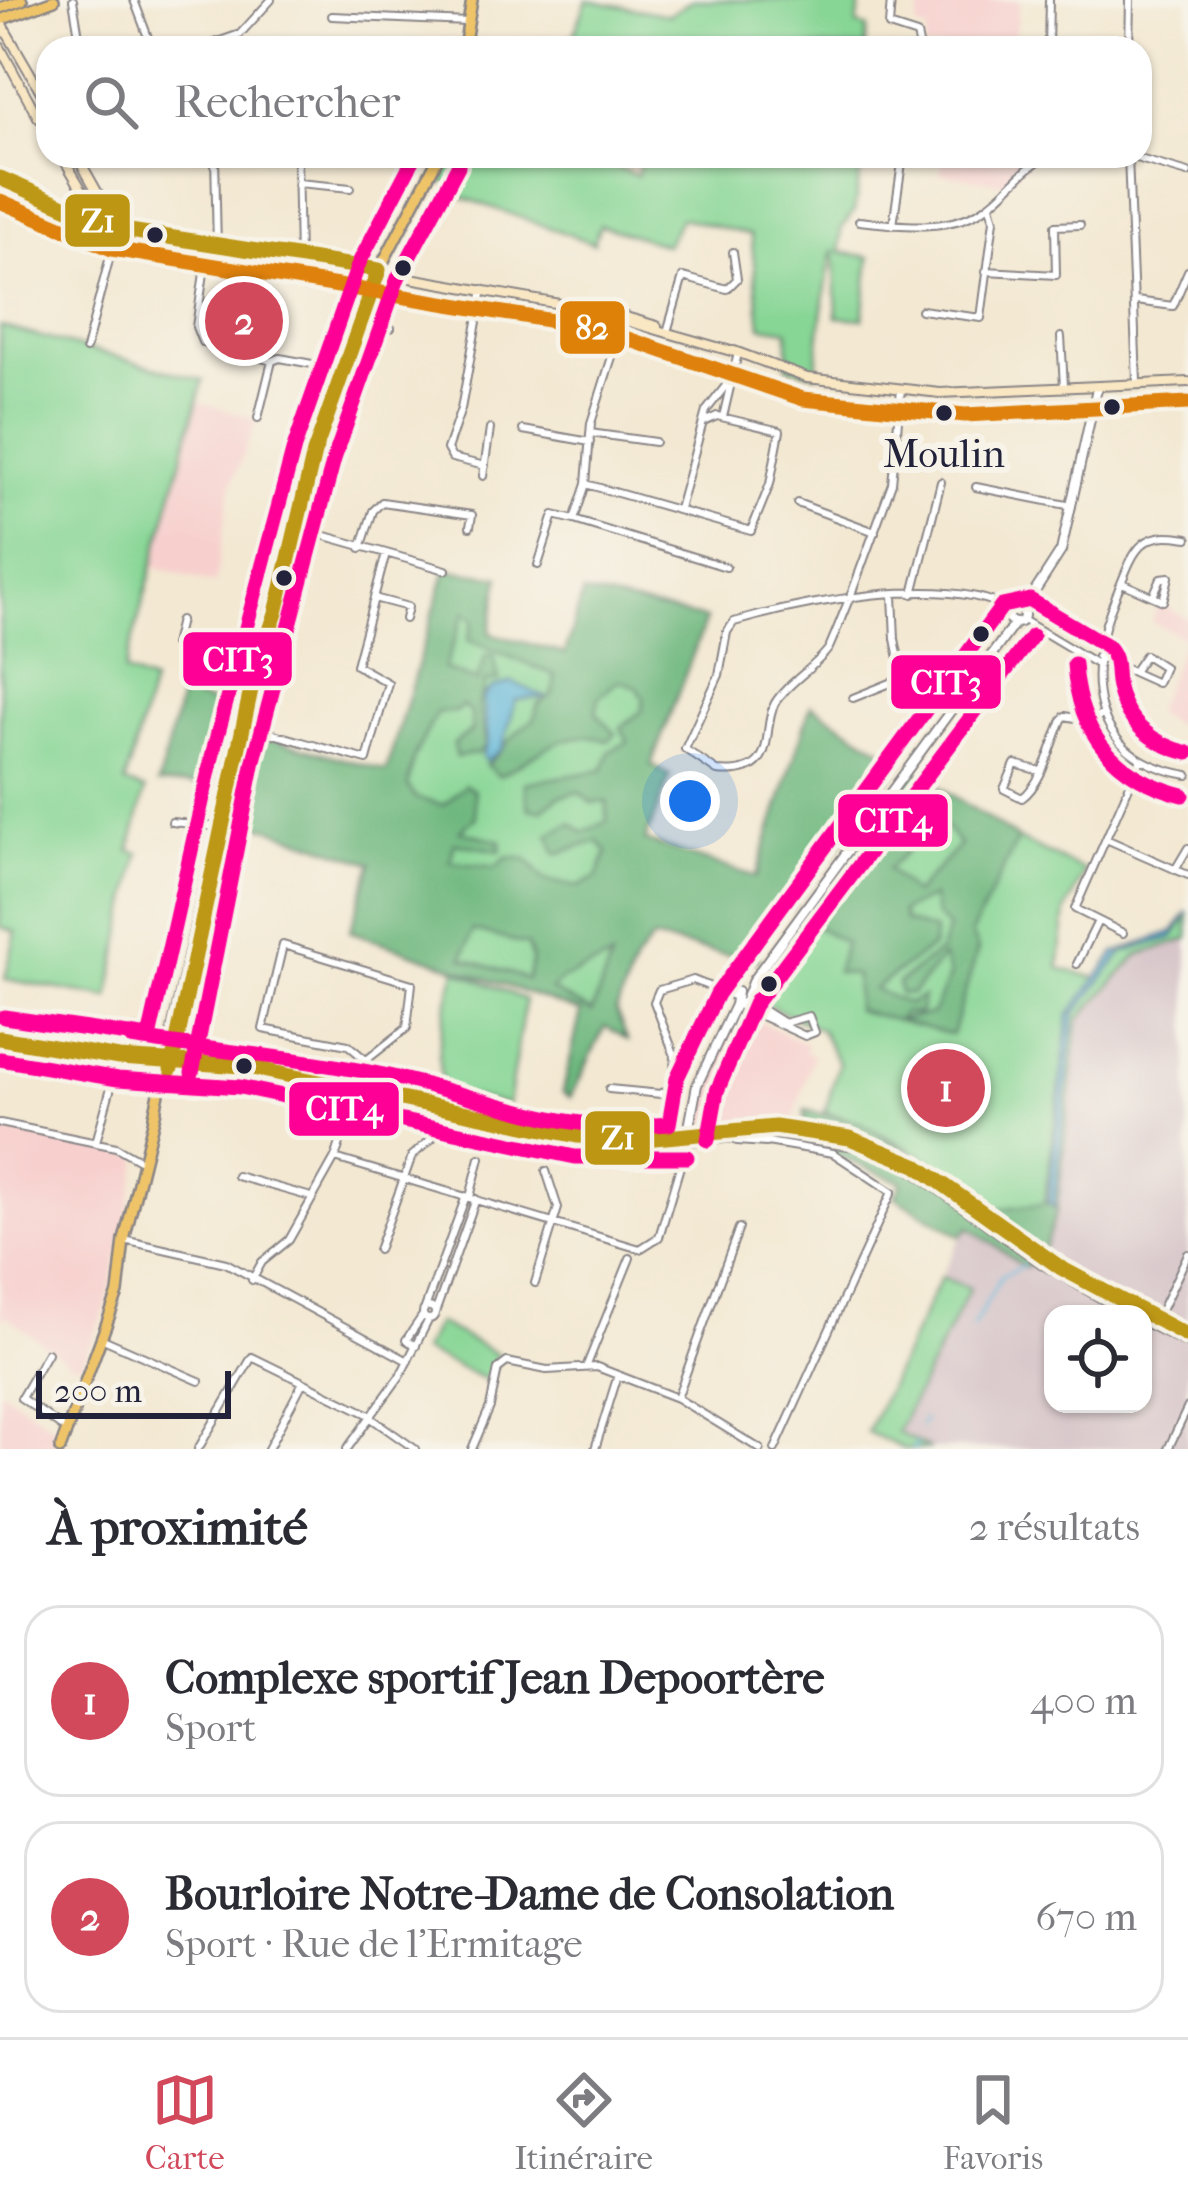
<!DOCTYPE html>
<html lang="fr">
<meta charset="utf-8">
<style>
:root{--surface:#fff;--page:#f2f2f3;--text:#2b2b33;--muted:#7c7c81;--line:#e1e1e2;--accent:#d1495b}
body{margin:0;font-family:"IM FELL French Canon",serif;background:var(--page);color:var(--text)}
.controls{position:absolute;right:36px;bottom:36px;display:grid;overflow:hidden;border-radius:24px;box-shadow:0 3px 9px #0004}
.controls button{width:108px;height:108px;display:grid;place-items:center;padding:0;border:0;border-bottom:3px solid var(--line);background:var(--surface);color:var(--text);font:60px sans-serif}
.scale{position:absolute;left:36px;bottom:30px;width:195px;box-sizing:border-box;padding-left:12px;border:6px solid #22223b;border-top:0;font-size:33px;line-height:42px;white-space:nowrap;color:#22223b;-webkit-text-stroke:9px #f7f3e8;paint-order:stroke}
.you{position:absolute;left:690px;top:801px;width:42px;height:42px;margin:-30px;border:9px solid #fff;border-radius:50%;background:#1a73e8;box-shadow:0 0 0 18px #1a73e833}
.badge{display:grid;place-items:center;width:78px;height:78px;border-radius:50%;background:var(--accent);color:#fff;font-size:39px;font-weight:700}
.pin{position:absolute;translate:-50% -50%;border:6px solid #fff;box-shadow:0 3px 12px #0006}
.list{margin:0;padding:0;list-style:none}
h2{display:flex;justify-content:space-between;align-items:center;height:156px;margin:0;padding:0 48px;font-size:51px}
h2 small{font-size:39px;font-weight:400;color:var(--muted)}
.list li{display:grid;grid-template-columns:78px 1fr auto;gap:36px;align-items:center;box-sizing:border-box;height:192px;margin:0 24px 24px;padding:0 24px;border:3px solid var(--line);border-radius:36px}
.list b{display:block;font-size:45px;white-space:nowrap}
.list p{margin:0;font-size:39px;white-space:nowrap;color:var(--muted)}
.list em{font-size:39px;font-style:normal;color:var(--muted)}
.icon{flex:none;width:66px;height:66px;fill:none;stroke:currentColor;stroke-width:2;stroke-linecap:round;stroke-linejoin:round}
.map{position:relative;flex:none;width:1188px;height:1449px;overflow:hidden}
.search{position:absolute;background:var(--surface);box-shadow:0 3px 9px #0004;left:36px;right:36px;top:36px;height:132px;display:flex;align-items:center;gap:30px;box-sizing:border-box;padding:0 42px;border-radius:36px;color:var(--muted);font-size:45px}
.sheet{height:588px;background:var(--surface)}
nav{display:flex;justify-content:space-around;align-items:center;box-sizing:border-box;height:168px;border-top:3px solid var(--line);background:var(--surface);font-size:33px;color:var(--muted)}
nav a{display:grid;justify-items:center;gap:6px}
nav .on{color:var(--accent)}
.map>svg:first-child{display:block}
</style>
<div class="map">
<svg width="1188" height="1449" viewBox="0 0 1188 1449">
<rect width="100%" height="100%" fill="#f7f3e8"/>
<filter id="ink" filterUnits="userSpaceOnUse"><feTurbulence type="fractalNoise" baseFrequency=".00833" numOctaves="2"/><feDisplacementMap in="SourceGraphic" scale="24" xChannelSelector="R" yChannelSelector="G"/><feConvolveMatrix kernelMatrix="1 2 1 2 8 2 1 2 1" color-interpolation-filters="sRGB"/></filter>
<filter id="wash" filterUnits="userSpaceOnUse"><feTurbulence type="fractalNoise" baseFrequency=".004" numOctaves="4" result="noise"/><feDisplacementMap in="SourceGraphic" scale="48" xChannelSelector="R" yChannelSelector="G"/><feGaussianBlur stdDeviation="2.7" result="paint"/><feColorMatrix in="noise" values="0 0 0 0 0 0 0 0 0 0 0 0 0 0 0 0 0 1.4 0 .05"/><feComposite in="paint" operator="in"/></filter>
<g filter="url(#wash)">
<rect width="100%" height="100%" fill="#f3e8d2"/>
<path fill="#f7d0ce" d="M921 0H1020L1013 48H925L928 30 917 28Z
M943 156H1035L1006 183 940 174Z
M197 401 257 420 231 486 215 584 152 566Z
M1159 604 1188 619V730L1153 714 1185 638 1151 622Z
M741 1012 806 1044 805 1052 813 1055 794 1118 700 1121 705 1088Z
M0 1129 140 1156 106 1307 81 1364 70 1363 6 1316 0 1321Z
M0 1389 61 1432 53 1449H0Z"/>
<path fill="#d2bec4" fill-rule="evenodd" d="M1188 939V1449H930L896 1433 969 1289 941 1277 961 1236 969 1227 1046 1246 1057 1210 1078 1021 1138 955ZM1053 1314H1143V1404H1053Z"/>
<path fill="#87d695" stroke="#547c68" stroke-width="3" d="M587 0 669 15 692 0H861L857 25 868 28 865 48H569Z
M449 156H588L637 176 642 156H863L854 211 841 229 840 252 870 257 863 319 837 317 834 249C827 266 817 351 817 374L788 367V330L761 326 751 235 681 218 666 245 600 225 593 243 462 197 440 178Z
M0 326 203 380 124 672 152 683 125 783 145 790 130 851 139 853 109 998 5 979 16 932 0 927Z
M446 570 500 577 490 633 565 654 583 593 706 619 651 765 670 776 645 841 756 877 811 705 902 762 790 910 785 907 757 944 758 961 652 939 635 962 616 1011 627 1039 605 1026 571 1097 563 1092 581 1012 350 931 372 863 229 815 246 732 386 771Z
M916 771 1018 839 1085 871 1066 911 1059 968 1101 979 1069 1015 1044 1204 996 1209C943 1170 890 1130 825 1112L839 1063 821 1030 753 998Z
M1188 916V939L1138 955 1078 1021 1057 1210 1052 1202 1074 1015 1123 952 1173 937Z
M456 970 525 1000 508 1104C491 1100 466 1098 451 1090 424 1075 450 995 456 970Z
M941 1277 970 1288 897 1432 930 1449H904L867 1432Z
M437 1323 497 1354 489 1381 422 1351Z"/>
<path fill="#6db77e" stroke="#486c5c" stroke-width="3" fill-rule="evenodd" d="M446 570 500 577 490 633 565 654 583 593 706 619 651 765 670 776 645 841 756 877 811 705 902 762 790 910 785 907 757 944 758 961 652 939 635 962 616 1011 627 1039 605 1026 571 1097 563 1092 581 1012 350 931 372 863 229 815 246 732 386 771ZM465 612 474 620 468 640 555 675 553 694 538 704 534 720C511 732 506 750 486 765L499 776C537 757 564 725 608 741L616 734 596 713 599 697 619 680 637 687 644 699 642 711 621 727 628 742 610 751 603 770 525 783 529 809 542 810 558 797 579 792 592 803 607 802V821L583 832 571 823 549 834 556 854 598 841 607 852 597 877 578 887 544 880 527 859 508 857 496 867 451 862 454 843 501 851V841L460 831 476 817 474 790 465 785 444 805 416 798 408 786 413 759 437 712H455L462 706 471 712 472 730 454 744 456 757 479 753 486 744 479 706 486 682 499 680 493 655H486L477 681 444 669ZM473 930 527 945 532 960 527 979 463 958ZM611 959 592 1012 551 990 562 979Z
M181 694 231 708 213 785 158 784Z
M916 771 1018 839 971 934 978 949 952 1035 856 1010V975L836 972 845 943 805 920ZM939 820 960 845 914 894 888 869ZM932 897 936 916 948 928 940 951 898 983 900 994H912L943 957 950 975 932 1014 898 1020 904 1013 919 1014 923 997 908 1004 874 989 933 946 934 931 904 921 902 911Z
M805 1110 860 1122 996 1209 1048 1203 1057 1210 1045 1246 1026 1268 969 1227 961 1236 895 1197 902 1182 804 1143Z"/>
<path fill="#5bb6d9" stroke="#3e6c8a" stroke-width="3" d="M512 682 545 697 516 700 502 749 486 761 482 757 488 740 483 698 492 688Z
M1188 911 1173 937 1123 952 1074 1015 1054 1207 1048 1201 1069 1015 1115 953 1174 931Z"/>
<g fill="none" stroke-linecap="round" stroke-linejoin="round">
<path stroke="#5bb6d9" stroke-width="3" d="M973 1327 1001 1276 1023 1266
M921 1426 924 1420
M913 1449 916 1444"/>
</g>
</g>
<g filter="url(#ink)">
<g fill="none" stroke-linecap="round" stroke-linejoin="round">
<defs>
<path id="minor" d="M73 0 81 48
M134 0 152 48
M891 0 889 26 917 35 920 48
M332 16 468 22
M200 48 240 34 271 0
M1048 48 1049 0
M1129 48 1130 0
M215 156 217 248
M297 156 299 260
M1128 156 1137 382
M1129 156 1188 173
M298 183 351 188
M859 221C901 226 954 233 989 205 1010 189 1024 167 1048 156
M893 225 903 156
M208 246 196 327 202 342 272 361 280 358 344 370
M986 271 1056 275 1055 226 1080 225
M483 289 461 409 447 449 452 458 485 466
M1136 301 1173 306 1188 271
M921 310 981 318 994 220 990 205
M363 318 391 328
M667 332 683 277 727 289 737 279 733 252
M1061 337 1064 386
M86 349 117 229
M901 389 892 483 852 592C844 611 837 630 829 648 815 668 788 682 775 703 760 729 782 777 717 771L685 749 719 675 727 632 734 622C801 603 949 572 1011 610
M723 417 738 353
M258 418 272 361
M523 430 590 442
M590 433 655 442
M483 476 490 429
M586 484 751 531 770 484 780 431 717 416 704 422
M976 487 1072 506
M797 503 875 532
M679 509 706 411 731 379
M574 520 726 567
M294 527 446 570
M1188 538C1172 536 1157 533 1143 544 1130 555 1124 578 1117 593 1083 672 1086 758 1188 775
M361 548 373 511 382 502 472 515 470 527
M538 565 554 515 574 520 586 484 591 423 624 319
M1122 583 1163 601 1169 577 1161 578 1153 596
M913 594 941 482
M374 598 408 607 405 619
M180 620 174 645 258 661
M1023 620 1095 663
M1097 656 1157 683 1164 667 1145 655 1133 672
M853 698 903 678 895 639 893 595
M241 725 367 760 388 683 356 665 385 557
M1040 771 1015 764 1004 789 1022 798C1042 784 1052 743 1062 720L1065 716 1086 720 1104 715
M172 822 219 827
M1106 839 1188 875
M1175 870 1188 848
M1123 933 1075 909 1141 759
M1077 964 1098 921
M740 1006 805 1036 815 1032 809 1016 784 1023 746 999
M357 1089 364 1062 407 1028 412 984 283 945 263 1029 348 1045 366 1060
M609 1089 661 1094 672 1086 675 1056 654 1002 659 990 693 980 733 996
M500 1119 506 1110 627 1132
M0 1123 116 1147 141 1161
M96 1142 119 1058
M767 1142 833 1153 892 1192 775 1449
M335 1158 342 1137 367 1116
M237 1176 311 1197
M470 1197 480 1158
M124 1240 226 1263 408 1361
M378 1250 412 1156 437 1134
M252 1280 262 1262 289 1240 335 1158 640 1249 659 1237 687 1143
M535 1283 558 1208 546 1171
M423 1313a6 6 0 1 1 12 0a6 6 0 1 1-12 0Z
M425 1308 466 1196
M435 1313 476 1199
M1155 1323 1188 1254
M103 1339 199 1381
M416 1346 406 1340 423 1315
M47 1353 21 1398 65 1429
M587 1365 630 1258
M677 1398 739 1228
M371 1418 415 1449
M198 1449 252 1357 372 1416
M268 1449 302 1384
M347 1449 400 1376 429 1319
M472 1449 490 1407 498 1369 507 1362 547 1370 597 1367 677 1398 760 1449
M595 1449 618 1375
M1168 1449 1188 1407"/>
<path id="tertiary" d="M0 178 94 221
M1008 615a8 8 0 1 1 16 0a8 8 0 1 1-16 0Z
M1023 610 1061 551 1097 388
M735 1005 737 992
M0 1038 119 1058 243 1066 577 1136 644 1139 775 1127 850 1138 916 1165 1061 1268 1188 1336
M141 1063 230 1071 375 1096
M460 1114 542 1141 589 1149 778 1134 855 1146 909 1168 1041 1263 1129 1314
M687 1138 697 1085 735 1005 744 1003 753 980 1015 623
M737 1140 766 1142
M1143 1321 1188 1343"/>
<path id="secondary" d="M0 21 48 104
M0 47 38 117
M48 108 38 117 48 126
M62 156 95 212 94 221 105 225 577 307 738 353
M77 156 117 227
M591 307 657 326
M734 351 807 378 940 393 1188 382"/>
<path id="primary" d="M0 8 22 0
M0 20 54 0
M464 48 472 0
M166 1083 178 1036
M154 1116 235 749 314 453 379 270 439 156
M60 1449 118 1293 124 1240 156 1110"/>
</defs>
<use href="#minor" stroke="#8a8586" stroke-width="10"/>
<use href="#tertiary" stroke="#8a8586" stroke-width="12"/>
<use href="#secondary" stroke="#8a8586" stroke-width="12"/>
<use href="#primary" stroke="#8a8586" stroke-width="14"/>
<use href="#minor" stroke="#fff" stroke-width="6"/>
<use href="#tertiary" stroke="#fff" stroke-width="8"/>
<use href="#secondary" stroke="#f9e7c3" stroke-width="8"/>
<use href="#primary" stroke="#efc469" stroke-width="9"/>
<defs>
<path id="bus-1" d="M0 178 117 229 379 270
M0 1038 119 1058 243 1066 577 1136 644 1139 775 1127 850 1138 916 1165 1061 1268 1188 1336
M171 1069 253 680 276 613 314 453 379 270"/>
<path id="bus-2" d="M0 201 112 249 596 328 803 399 965 415 1188 403"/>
<path id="bus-3" d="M1074 664C1078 734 1116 778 1183 795
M754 1005 1032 636
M0 1059 118 1079 240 1087 575 1157H687
M192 1073 254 760 334 459 398 278 458 166
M708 1140 717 1091 756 1000"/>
<path id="bus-4" d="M4 1017 149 1038 215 744 294 448 359 263 415 156
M131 1038C222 1052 317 1059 406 1080 507 1104 562 1134 669 1124L677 1078 717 994 1002 606 1030 600 1107 646C1118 658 1115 668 1117 682 1123 721 1152 744 1188 753"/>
</defs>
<use href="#bus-1" stroke="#f7f3e8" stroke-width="24"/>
<use href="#bus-2" stroke="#f7f3e8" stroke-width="24"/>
<use href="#bus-3" stroke="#f7f3e8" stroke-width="24"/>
<use href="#bus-4" stroke="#f7f3e8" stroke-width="24"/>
<use href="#bus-1" stroke="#bd9714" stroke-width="15"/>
<use href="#bus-2" stroke="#de8109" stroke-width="15"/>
<use href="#bus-3" stroke="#ff0096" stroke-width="15"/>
<use href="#bus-4" stroke="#ff0096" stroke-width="15"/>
</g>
</g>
<g fill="#22223b" stroke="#f7f3e8" stroke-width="4.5">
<circle cx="155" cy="235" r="10"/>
<circle cx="403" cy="268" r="10"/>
<circle cx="1112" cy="407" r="10"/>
<circle cx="944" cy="413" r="10"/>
<circle cx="284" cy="578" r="10"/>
<circle cx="981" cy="634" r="10"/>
<circle cx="769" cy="984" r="10"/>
<circle cx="244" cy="1066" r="10"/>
</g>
<g text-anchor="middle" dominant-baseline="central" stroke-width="12" stroke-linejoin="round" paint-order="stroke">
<g font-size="39" fill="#22223b" stroke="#f7f3e8">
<text x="944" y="454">Moulin</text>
</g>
</g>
<g stroke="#f7f3e8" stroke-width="4.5">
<rect x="63" y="192" width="69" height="57" rx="12" fill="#bd9714"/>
<rect x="558" y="299" width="69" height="57" rx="12" fill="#de8109"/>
<rect x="181" y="630" width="113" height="58" rx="12" fill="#ff0096"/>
<rect x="889" y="653" width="114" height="58" rx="12" fill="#ff0096"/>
<rect x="836" y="792" width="114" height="57" rx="12" fill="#ff0096"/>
<rect x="287" y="1080" width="114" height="58" rx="12" fill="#ff0096"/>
<rect x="583" y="1109" width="69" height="58" rx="12" fill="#bd9714"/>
</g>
<g font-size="33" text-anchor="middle" font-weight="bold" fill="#fff">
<text x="98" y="232">Z1</text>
<text x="592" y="339">82</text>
<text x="238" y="671">CIT3</text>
<text x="946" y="694">CIT3</text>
<text x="893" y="832">CIT4</text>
<text x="344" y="1120">CIT4</text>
<text x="618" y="1149">Z1</text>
</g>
</svg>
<div class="controls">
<button><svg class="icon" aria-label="locate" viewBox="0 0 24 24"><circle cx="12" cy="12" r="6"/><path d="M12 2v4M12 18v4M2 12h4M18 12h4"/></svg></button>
</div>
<div class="scale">200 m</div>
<div class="you"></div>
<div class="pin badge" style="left:946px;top:1088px">1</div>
<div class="pin badge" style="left:244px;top:321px">2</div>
<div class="search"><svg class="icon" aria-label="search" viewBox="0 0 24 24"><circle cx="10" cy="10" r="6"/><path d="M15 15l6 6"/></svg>Rechercher</div>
</div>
<section class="sheet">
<h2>À proximité<small>2 résultats</small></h2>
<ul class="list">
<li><span class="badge">1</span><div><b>Complexe sportif Jean Depoortère</b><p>Sport</p></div><em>400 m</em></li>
<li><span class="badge">2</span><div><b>Bourloire Notre-Dame de Consolation</b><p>Sport · Rue de l'Ermitage</p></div><em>670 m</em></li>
</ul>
</section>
<nav>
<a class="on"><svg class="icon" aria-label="map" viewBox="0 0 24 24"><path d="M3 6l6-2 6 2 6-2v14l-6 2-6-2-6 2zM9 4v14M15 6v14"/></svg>Carte</a>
<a><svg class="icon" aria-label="directions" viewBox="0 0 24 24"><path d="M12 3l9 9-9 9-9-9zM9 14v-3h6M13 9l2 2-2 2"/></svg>Itinéraire</a>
<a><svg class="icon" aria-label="saved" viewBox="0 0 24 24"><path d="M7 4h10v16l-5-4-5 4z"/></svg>Favoris</a>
</nav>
